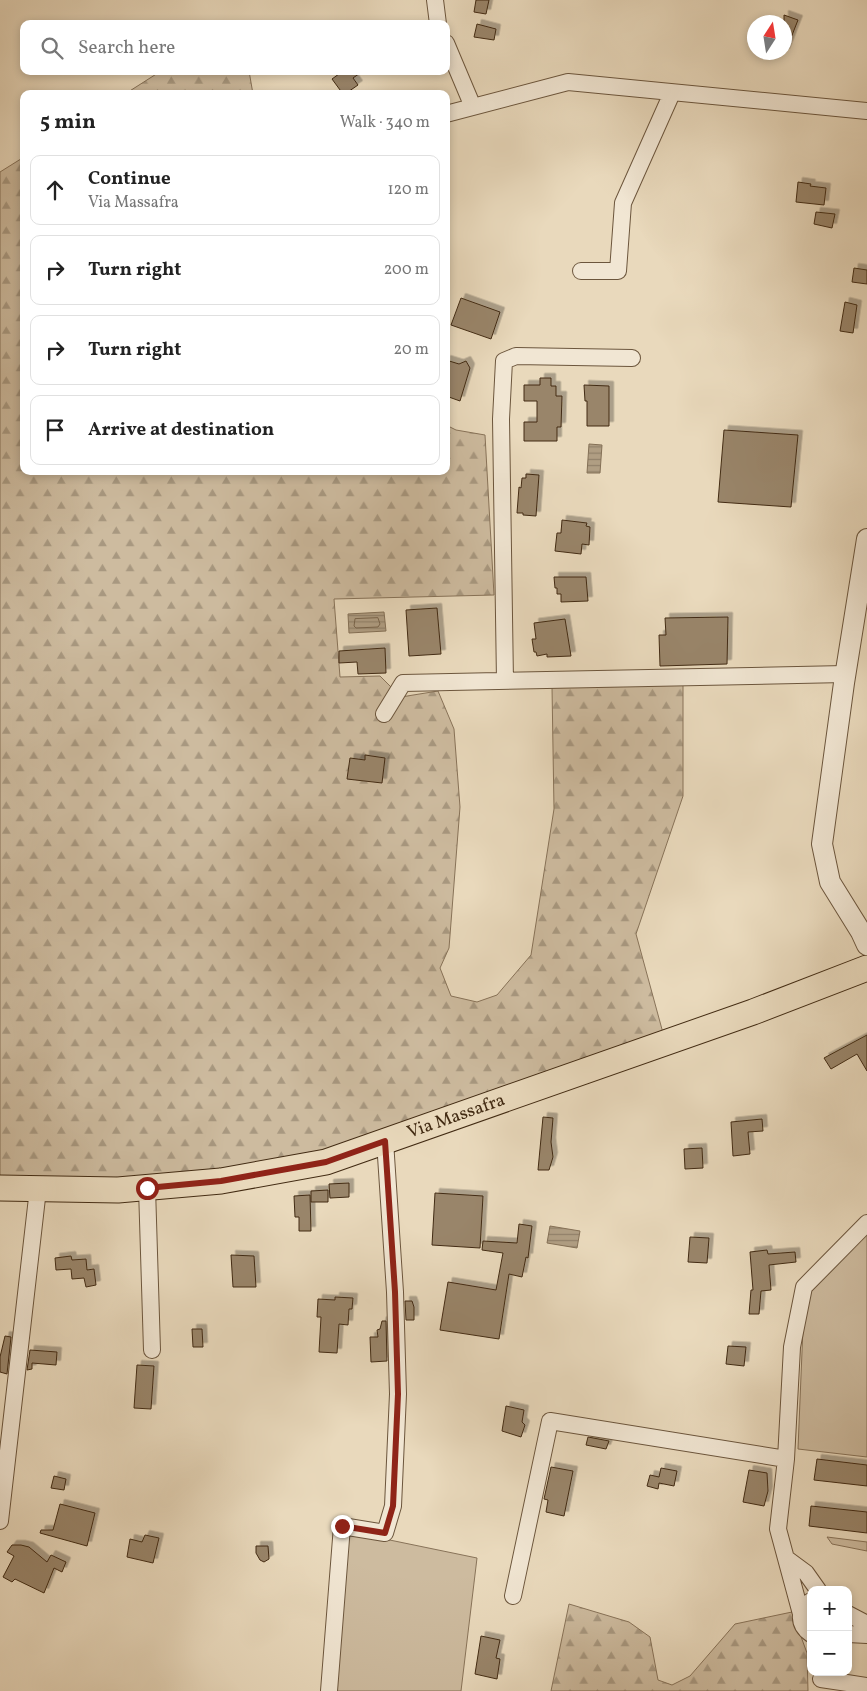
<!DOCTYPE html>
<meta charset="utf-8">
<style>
:root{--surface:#fff;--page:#f2f2f2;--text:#222;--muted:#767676;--line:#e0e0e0}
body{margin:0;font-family:Vollkorn,serif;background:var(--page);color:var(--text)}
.controls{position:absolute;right:15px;bottom:15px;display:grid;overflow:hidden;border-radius:10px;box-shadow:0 2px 8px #0003}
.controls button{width:45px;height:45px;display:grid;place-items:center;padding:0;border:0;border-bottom:1px solid var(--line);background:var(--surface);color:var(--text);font:25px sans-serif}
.compass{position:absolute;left:747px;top:15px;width:45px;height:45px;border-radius:50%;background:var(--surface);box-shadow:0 2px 8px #0003;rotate:12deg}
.stop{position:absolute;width:15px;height:15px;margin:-11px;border:4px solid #8f2418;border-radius:50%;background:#fff}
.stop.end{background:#8f2418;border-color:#fff;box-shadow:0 1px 5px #0008}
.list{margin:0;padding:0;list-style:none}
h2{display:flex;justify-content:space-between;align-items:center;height:65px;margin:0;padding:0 20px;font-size:21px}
h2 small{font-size:16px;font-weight:400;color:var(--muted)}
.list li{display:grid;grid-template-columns:32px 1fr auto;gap:15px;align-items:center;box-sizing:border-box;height:70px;margin:0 10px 10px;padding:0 10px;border:1px solid var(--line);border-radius:10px}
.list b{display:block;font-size:19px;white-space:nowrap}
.list p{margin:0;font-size:16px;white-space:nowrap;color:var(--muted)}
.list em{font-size:16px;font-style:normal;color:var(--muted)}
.icon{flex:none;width:28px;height:28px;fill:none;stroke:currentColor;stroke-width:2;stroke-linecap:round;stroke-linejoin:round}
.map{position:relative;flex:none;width:867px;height:1691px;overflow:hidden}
.search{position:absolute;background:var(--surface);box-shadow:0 2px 8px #0003;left:20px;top:20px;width:430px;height:55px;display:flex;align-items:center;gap:12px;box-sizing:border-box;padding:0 18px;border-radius:10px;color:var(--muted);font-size:19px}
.panel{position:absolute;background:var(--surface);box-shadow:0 2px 8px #0003;left:20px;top:90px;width:430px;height:385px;border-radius:10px}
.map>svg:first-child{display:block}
</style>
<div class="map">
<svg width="867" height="1691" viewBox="0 0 867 1691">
<defs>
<pattern id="forest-firs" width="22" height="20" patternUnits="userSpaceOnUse" patternTransform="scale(1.25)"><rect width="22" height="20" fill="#cdbb9f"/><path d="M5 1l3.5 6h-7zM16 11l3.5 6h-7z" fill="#a89880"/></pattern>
<pattern id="water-rules" width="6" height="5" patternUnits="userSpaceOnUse" patternTransform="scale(1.25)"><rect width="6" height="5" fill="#b09e83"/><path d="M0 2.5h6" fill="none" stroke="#91816a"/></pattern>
<filter id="shadow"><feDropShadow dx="4.5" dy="-4.5" stdDeviation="0" flood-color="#0004"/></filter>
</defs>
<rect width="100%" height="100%" fill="#e9d9bc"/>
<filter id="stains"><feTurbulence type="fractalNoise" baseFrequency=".004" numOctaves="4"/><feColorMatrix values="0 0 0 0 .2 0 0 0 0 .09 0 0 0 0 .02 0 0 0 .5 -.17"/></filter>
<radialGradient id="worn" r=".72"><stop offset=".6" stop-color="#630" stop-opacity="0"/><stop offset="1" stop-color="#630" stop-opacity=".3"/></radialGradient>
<path fill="#cdbb9f" stroke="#887359" d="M867 1218V1457L798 1449 804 1303 824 1263Z
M346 1531 477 1558 461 1691H332Z
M827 1537 867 1542V1551L832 1544Z"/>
<path fill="url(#forest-firs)" stroke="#887359" d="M161 71H249L253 94H125Z
M24 157V471H446V425L456 430 485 435 494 595 334 599 340 677 380 676 401 697 438 691 454 729 460 807 449 948 440 968 451 996 477 1002 497 995 531 955 554 809 552 687 683 685V796L636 934 663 1033 377 1137 264 1167 127 1180 0 1176V172Z
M569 1604 629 1622 650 1637 658 1680 672 1685 690 1676 735 1624 792 1612 807 1653 808 1691H551Z"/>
<path fill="url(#water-rules)" stroke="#847056" d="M589 444 602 445 600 473H587Z
M384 612 386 631 349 633 348 614Z
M550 1226 580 1231 577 1248 547 1243Z"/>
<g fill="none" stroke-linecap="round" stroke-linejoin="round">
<path stroke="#79644b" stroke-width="1" d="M378 618 380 624 378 627 356 628 354 626 355 619Z"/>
</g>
<path fill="#99856b" stroke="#422b13" filter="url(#shadow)" d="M476 0H489L486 14 474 12Z
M784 15 798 20 785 53 784 52Z
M477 24 496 29 494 40 474 37Z
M343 71H363L353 78 358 85 345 94H343L332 79Z
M798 182 811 184 810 186 826 188 824 205 796 202Z
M816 212 835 214 832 228 814 224Z
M854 268 867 270V284L852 282Z
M461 298 500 312 491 339 451 325Z
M845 302 857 305 853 333 840 331Z
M446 360 459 364 466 361 470 368 460 401 446 396Z
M540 378H551V386H556V396H562L561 427H557V441H524V422H537V401H524V385H540Z
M584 385 609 386V426H587V401H585Z
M724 430 798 435 791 507 718 502Z
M526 474 539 475 536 516 523 515V513H517L519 487 521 488 522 478H526Z
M562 520 587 523 586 526 590 527 589 545 582 544 581 554 555 551 557 533H561Z
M554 577H586L588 601 561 602V594H557V588H555Z
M437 608 441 654 409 656 406 610Z
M728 617 727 664 660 666 659 635H666L665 618Z
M565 619 571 656 547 657V654L537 656 536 652H534L532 639H536L534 623Z
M385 648 386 673 358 674 357 662 339 663V651Z
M365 755 385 758 382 783 347 779 350 758 365 760Z
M867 1035V1071L857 1054 831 1069 824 1058Z
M543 1117 553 1118 551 1142 553 1157 549 1170H538Z
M762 1119 763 1131 748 1132 750 1154 733 1156 731 1122Z
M702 1148 703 1168 685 1169 684 1149Z
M349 1183V1197L330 1198 329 1184Z
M328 1190V1202H311V1191Z
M435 1193 483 1196 480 1248 432 1245Z
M310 1195 311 1231H299V1217H295L294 1196Z
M519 1224 532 1226 528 1258 526 1257 522 1277 509 1274 499 1339 440 1330 448 1282 496 1290 503 1253 482 1250 483 1241 517 1243Z
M690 1237 709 1238 707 1263 688 1262Z
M767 1250 768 1254 795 1252 796 1262 769 1265 771 1290 761 1291 759 1314H749L751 1290H753L750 1252Z
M231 1255 254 1256 256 1287H233Z
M71 1256 72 1260 86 1259 87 1270 94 1269 96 1285 86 1287 84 1278 72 1279 71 1269 56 1270 55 1258Z
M335 1297 353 1298 352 1309H349L348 1325 339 1324 337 1353 319 1352 321 1317H317L318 1299 335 1300Z
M405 1301H412L414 1307V1320H406Z
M382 1321H386L387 1361 371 1362 370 1337H378L377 1330 380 1329Z
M192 1329H202L203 1347H193Z
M5 1336 11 1337 7 1374 0 1372V1357Z
M728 1346 746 1347 744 1366 726 1364Z
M30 1350 57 1352 56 1365 32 1363V1369L27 1370Z
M137 1365 154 1366 151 1409 134 1408Z
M506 1406 524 1410 522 1422 525 1425 521 1437 502 1431Z
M588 1437 609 1441 606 1449 586 1445Z
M817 1459 867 1465V1486L814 1480Z
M551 1467 573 1471 564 1516 546 1512 548 1500 544 1499Z
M661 1468 677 1471 674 1486 659 1483 658 1489 647 1486 650 1475 659 1477Z
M749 1470 767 1473 768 1491 764 1506 743 1502Z
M54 1476 66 1479 64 1490 51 1488Z
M60 1504 95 1513 87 1546 40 1533 41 1530H53Z
M811 1506 867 1512V1533L809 1526Z
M145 1535 159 1538 153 1563 127 1557 130 1539 142 1542Z
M12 1545H21L29 1547 47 1562 51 1555 66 1562 62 1572 54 1568 44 1593 15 1579 12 1582 3 1577 14 1556 7 1552Z
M256 1546H268L269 1559 264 1562 260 1560 256 1553Z
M481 1636 500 1640 496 1658 500 1659 497 1679 475 1674Z"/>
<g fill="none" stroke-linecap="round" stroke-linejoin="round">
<defs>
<path id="minor" d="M435 0 438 24
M446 43 473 107
M446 114 568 82 867 111
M581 271H618L623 203 672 93
M505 681 501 419 504 361 516 356 632 358
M384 714 403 683 845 674
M147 1188 152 1350
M0 1521 38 1189
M787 1559 806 1573 818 1590
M513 1596 550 1421 786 1459
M811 1601C797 1610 798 1625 811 1634
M801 1614 778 1529 786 1459 792 1347 804 1287 867 1223
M848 1614 867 1624
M848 1634 867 1635
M821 1679 867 1686
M329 1691 342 1526 385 1533 393 1506 398 1394 395 1292 385 1141"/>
<path id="tertiary" d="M867 539 844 683 822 844 830 882 861 932 867 945"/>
<g id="primary">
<path id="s1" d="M0 1188 118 1190 221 1181 326 1162 753 1012 867 968"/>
</g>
</defs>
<use href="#minor" stroke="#6c563d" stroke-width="18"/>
<use href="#tertiary" stroke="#6c563d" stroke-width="22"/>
<use href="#primary" stroke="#422b13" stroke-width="27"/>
<use href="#minor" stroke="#f1e6d3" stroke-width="16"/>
<use href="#tertiary" stroke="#f1e6d3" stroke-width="20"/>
<use href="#primary" stroke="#e9d9bc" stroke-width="25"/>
</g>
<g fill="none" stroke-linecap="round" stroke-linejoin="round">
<path stroke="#8f2418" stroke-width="6" d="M147 1188 221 1181 326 1162 385 1141 395 1292 398 1394 393 1506 385 1533 342 1526"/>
</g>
<g text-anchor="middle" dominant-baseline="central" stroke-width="5" stroke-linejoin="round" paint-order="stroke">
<g font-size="18" fill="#422b13" stroke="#f1e6d3">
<text stroke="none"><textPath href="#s1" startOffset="466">Via Massafra</textPath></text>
</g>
</g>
<rect width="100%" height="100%" filter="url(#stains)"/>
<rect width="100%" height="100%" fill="url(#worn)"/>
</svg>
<div class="controls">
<button>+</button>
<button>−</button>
</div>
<svg class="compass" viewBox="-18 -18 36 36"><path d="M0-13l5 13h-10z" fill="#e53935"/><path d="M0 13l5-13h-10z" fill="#767676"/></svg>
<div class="stop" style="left:147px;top:1188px"></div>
<div class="stop end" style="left:342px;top:1526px"></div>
<div class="search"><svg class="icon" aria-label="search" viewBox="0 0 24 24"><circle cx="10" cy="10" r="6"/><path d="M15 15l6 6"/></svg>Search here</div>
<section class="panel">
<h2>5 min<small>Walk · 340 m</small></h2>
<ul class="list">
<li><svg class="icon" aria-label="ahead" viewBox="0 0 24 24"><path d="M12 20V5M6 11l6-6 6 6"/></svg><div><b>Continue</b><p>Via Massafra</p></div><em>120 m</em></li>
<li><svg class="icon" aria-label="right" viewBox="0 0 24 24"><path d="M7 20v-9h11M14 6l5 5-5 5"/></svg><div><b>Turn right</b></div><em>200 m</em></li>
<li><svg class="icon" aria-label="right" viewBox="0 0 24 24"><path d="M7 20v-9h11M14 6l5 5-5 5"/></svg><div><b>Turn right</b></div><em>20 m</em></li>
<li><svg class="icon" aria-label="arrive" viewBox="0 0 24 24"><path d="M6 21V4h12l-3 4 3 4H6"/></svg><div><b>Arrive at destination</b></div></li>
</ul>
</section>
</div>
